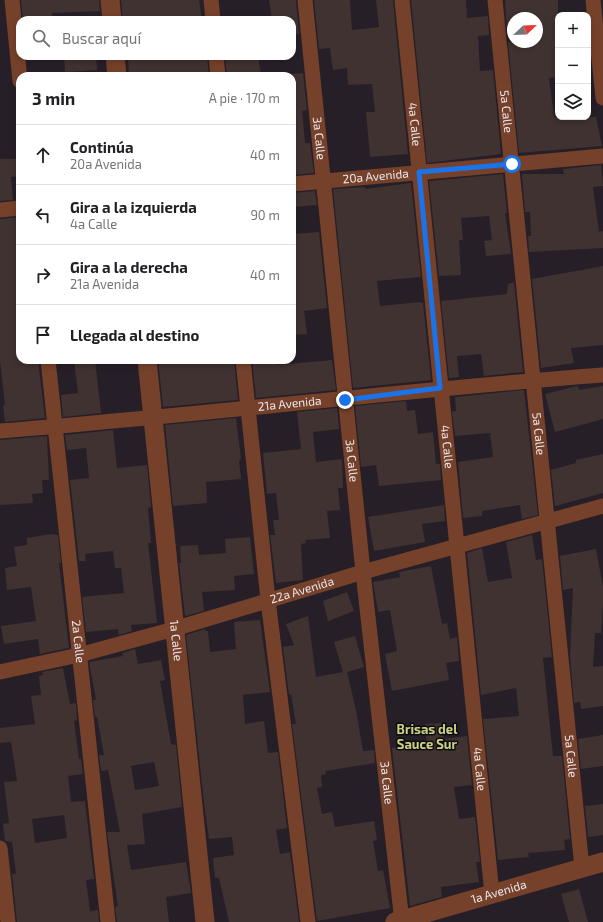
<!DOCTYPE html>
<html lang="es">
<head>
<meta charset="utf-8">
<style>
	:root { --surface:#fff; --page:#f6f6f6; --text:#202124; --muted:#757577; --line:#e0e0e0 }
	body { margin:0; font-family:"Exo 2",sans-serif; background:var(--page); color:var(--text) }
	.controls { position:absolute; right:12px; top:12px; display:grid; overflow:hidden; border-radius:8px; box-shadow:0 2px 6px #0003 }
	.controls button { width:36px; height:36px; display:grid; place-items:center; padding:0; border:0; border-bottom:1px solid var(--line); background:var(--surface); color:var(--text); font:20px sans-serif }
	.compass { position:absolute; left:507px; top:12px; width:36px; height:36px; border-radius:50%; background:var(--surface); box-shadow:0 2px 6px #0003; rotate:67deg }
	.stop { position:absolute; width:12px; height:12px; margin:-9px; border:3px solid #1a73e8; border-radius:50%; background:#fff }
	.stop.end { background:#1a73e8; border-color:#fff; box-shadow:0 1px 4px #0008 }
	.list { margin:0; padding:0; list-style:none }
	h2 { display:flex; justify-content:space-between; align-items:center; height:52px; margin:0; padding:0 16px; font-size:17px }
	h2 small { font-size:13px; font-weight:400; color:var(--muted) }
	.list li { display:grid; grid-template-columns:26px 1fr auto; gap:12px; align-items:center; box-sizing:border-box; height:60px; padding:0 16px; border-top:1px solid var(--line) }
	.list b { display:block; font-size:15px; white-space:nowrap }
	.list p { margin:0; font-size:13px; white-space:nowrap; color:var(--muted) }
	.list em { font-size:13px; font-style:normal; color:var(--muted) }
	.icon { flex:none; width:22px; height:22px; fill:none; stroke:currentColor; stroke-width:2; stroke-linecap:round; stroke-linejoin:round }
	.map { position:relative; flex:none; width:603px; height:922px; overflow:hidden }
	.search { position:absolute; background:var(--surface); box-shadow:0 2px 6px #0003; left:16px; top:16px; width:280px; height:44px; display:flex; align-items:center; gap:10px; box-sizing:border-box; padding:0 14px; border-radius:12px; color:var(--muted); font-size:15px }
	.panel { position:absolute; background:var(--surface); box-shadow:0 2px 6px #0003; left:16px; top:72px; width:280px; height:292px; border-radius:12px }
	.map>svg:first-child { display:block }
	.building { fill:#3f3230; fill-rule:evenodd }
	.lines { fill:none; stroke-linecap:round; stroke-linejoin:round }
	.minor { stroke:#76412a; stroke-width:15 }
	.tertiary { stroke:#76412a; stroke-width:19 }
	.route { stroke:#1a73e8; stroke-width:5 }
	.labels { text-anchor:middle; stroke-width:3; stroke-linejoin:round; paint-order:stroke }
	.street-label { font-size:12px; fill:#ece7ec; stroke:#0e0b0e }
	.neighbourhood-label { font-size:13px; font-weight:bold; fill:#cad082; stroke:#0e0b0e }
</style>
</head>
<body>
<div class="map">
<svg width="603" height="922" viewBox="0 0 603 922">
	<rect width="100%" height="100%" fill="#271f28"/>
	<path class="building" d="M21,0H99L100,11L52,13L53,20H23Z
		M121,0H199L202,20H123Z
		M269,0H296L299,34L292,35V20H272Z
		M314,0H350L352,30L379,27L376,0H393L408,154L370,157L366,112H375L372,84L348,85L347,68L333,70L330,48L319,49Z
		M411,0H466L467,18L488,16L489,35L478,36L480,71L493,70L501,154L427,163Z
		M505,0H558V77L549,78L554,117H596L602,146L519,153L508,42H537V18H513V34H507Z
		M64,56H96L97,70L65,72Z
		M128,56H207L209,76H129Z
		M225,56H258L261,76H227Z
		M303,73L307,110L302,111L305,143H310L314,173L292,175V74Z
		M0,159H19L20,176L11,177L13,200L0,201Z
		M601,165L603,186L593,187L599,232L603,231V248L529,252L528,236H531L530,212H525L522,174H564L563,169Z
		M503,174L507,213H505L511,254L486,256L484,241L492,240L489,216L461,218L463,240H459L461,275L439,276L429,181Z
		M411,183L421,277L377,281L380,306L420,302L423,303L431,380L353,388L333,189L365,187V189Z
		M315,191L317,205L292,207V193Z
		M20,217V360H38L45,418L5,422L3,406L5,405L0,361V219Z
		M319,232L327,308L304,311L307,334L292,335V234Z
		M603,266V345L571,348L574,363L541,368L532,279Z
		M514,282L523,372L484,376L481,354L457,356L459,377L449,378L441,301L507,294L508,284Z
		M74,360H95L101,413L63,417L61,395L78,393Z
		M158,360H170V363L201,360H234L238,400L163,407Z
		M252,360H276L277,365L332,360L336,390L256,398Z
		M578,386L579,390L603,386V419L555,432L545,394Z
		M524,390L538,515L522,519L520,505L482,511V516L463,518L458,462L493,457L490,433L455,436L452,412L456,411L455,397Z
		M406,401L407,411L415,410L418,434L433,432L436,464H440L441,480L379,486L376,465L361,467L355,406Z
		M337,408L339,429L313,432L316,462L342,459L343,488H338L340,510L327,511L330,538L305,540L306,543L301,544L303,580L276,583L270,535H275L273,520H279L276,493L267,494L263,453L301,449L297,412Z
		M236,418L241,459L239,460L241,479L206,482L207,503L173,506L165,425Z
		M113,430L117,468L147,465L151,507L148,508L151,543H148L157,623L131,625L132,631L119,635L118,629L86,632L82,597L124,593L121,568H115L113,551L85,554L86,561H79L70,480L89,478L86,448L67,450L65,435Z
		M47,436L49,480H42L43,493L32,494L33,503L0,505V440Z
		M603,454V493L555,506L551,470L576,463V460Z
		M444,505L445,521L422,524L425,542L374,551L368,517Z
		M51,534L58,535L61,563H59L69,648L40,654L38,639L4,644L1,626L36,621L31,587L7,590L5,568L17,566L14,547L27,545V538Z
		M532,535L536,560L542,559L552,657L543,658L553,756H562L570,839L564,840L565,850L528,853L529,857L498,860L483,719L519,716L516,688L481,695L467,553L482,548L488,582L512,578L506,542Z
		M250,537L254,574L234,576L235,590L202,592L204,611L185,616L179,563H181L180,546L198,545L199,555L226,553L225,539Z
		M596,549L603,587V603L601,633H595L593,667L603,666V706L581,709L580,702L574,703L570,656L573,588L563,590L560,556Z
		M431,566L442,624L447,623L450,639L457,637L459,661L446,663L449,680L392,691L385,654L397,651L390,610L378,612L373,582L400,577L399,572Z
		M347,592L354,611L328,621L323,601Z
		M308,616L316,677L343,672L334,642L355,636L364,667L347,672L356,710L363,751L374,750L375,763L325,771L326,774L321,775L322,787L317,788L322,814L332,812L335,827L374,821L377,840L373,841L378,871L383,870L390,908L317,921L292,724H296L291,694L289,695L283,647L294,645L286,624Z
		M260,620L270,692L243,695L245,724L264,721L268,753L278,752L287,828L276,830L280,854L290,852L299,922H229L219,878H215L213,858L234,855L232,837L209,839L204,803L186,635L205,629V631H208L210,652L236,649L234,622Z
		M135,649L138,664L161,660L165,680L160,681L171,744L176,745L182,807L142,814L145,844L127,845L131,870L186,862L191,893L166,897L169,922H117L115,907L118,906L107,832H120L108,770L101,771L99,755H104L97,717H95L93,700H96L89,662L123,656L122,653ZM154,762L159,786L135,790L131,766Z
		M63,668L70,704L76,703L77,720L74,721L79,759H81L83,774L68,776L71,802L85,801L94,879L86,880L90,911L98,910L99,922H17L12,874H16L12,842L5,841L3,824L9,823L4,782L17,781L11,742L0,743V728L35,724L31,696L41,695L39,676L43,675L42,672ZM64,815L67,838L35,843L32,819Z
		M441,723L444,739L467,736L472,785L454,787L459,819L475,817L480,862H476L479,882L441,887L442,897L410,906L392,748L427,743L425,724Z
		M603,735V766L581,769L578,739Z
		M603,804V835L588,837L585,806Z
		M579,889L588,922H569L561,894Z"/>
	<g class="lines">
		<g class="minor">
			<path d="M12,0L20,81"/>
			<path d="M211,0L213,20"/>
			<path id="s1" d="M305,0L363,572L402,922"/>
			<path id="s2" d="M402,0L492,894"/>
			<path id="s3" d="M495,0L582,868"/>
			<path d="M593,0L603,98"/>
			<path d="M216,56L218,76"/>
			<path id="s4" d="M292,184L603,156"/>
			<path d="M0,210L20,208"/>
			<path id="s5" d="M48,360L108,922"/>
			<path d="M243,360L268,600L308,922"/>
			<path id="s6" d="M0,431C201,415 402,390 603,375"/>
			<path id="s7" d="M0,672L79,655L174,629L363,572L603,506"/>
			<path d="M0,848L8,922"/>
		</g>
		<g class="tertiary">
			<path d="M110,0L112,20"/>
			<path d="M115,56L117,76"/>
			<path id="s8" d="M147,360L205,922"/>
			<path id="s9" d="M395,922L603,862"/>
		</g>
	</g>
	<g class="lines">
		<path class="route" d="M345,400L440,388L419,172L512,164"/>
	</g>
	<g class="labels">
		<g class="street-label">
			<text dy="4" stroke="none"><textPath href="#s3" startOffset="112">5a Calle</textPath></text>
			<text dy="4" stroke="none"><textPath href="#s2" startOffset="125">4a Calle</textPath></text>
			<text dy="4" stroke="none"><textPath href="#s1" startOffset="139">3a Calle</textPath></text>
			<text dy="4" stroke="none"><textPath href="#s4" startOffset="84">20a Avenida</textPath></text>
			<text dy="4" stroke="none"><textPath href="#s6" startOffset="291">21a Avenida</textPath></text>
			<text dy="4" stroke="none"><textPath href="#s3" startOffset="436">5a Calle</textPath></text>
			<text dy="4" stroke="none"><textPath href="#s2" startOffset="449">4a Calle</textPath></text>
			<text dy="4" stroke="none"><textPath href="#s1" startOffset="463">3a Calle</textPath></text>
			<text dy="4" stroke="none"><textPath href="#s7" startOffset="313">22a Avenida</textPath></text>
			<text dy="4" stroke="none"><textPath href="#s5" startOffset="283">2a Calle</textPath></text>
			<text dy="4" stroke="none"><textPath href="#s8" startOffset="282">1a Calle</textPath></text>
			<text dy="4" stroke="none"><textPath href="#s3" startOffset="760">5a Calle</textPath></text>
			<text dy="4" stroke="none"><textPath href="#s2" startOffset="773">4a Calle</textPath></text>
			<text dy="4" stroke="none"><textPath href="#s1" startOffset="787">3a Calle</textPath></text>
			<text dy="4" stroke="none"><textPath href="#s9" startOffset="108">1a Avenida</textPath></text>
		</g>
		<g class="neighbourhood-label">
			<text x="427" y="734">Brisas del<tspan x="427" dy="15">Sauce Sur</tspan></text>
		</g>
	</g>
</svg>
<div class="controls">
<button>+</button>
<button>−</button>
<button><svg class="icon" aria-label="layers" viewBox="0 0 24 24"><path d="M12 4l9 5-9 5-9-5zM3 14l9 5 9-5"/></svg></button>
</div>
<svg class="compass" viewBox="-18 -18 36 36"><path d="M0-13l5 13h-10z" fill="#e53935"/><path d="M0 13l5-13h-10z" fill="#757577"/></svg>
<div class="stop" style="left:512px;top:164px"></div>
<div class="stop end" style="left:345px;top:400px"></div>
<div class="search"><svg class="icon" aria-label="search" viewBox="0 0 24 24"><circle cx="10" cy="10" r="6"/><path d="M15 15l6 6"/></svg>Buscar aquí</div>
<section class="panel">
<h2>3 min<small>A pie · 170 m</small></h2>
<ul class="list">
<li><svg class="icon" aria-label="ahead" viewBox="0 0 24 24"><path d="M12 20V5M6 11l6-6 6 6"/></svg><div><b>Continúa</b><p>20a Avenida</p></div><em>40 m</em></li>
<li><svg class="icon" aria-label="left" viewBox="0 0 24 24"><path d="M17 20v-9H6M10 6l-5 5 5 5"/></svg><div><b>Gira a la izquierda</b><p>4a Calle</p></div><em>90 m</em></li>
<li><svg class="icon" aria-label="right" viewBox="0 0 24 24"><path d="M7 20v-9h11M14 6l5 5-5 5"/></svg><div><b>Gira a la derecha</b><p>21a Avenida</p></div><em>40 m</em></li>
<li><svg class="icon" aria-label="arrive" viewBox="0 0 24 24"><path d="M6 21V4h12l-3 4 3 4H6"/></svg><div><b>Llegada al destino</b></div></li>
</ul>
</section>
</div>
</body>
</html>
